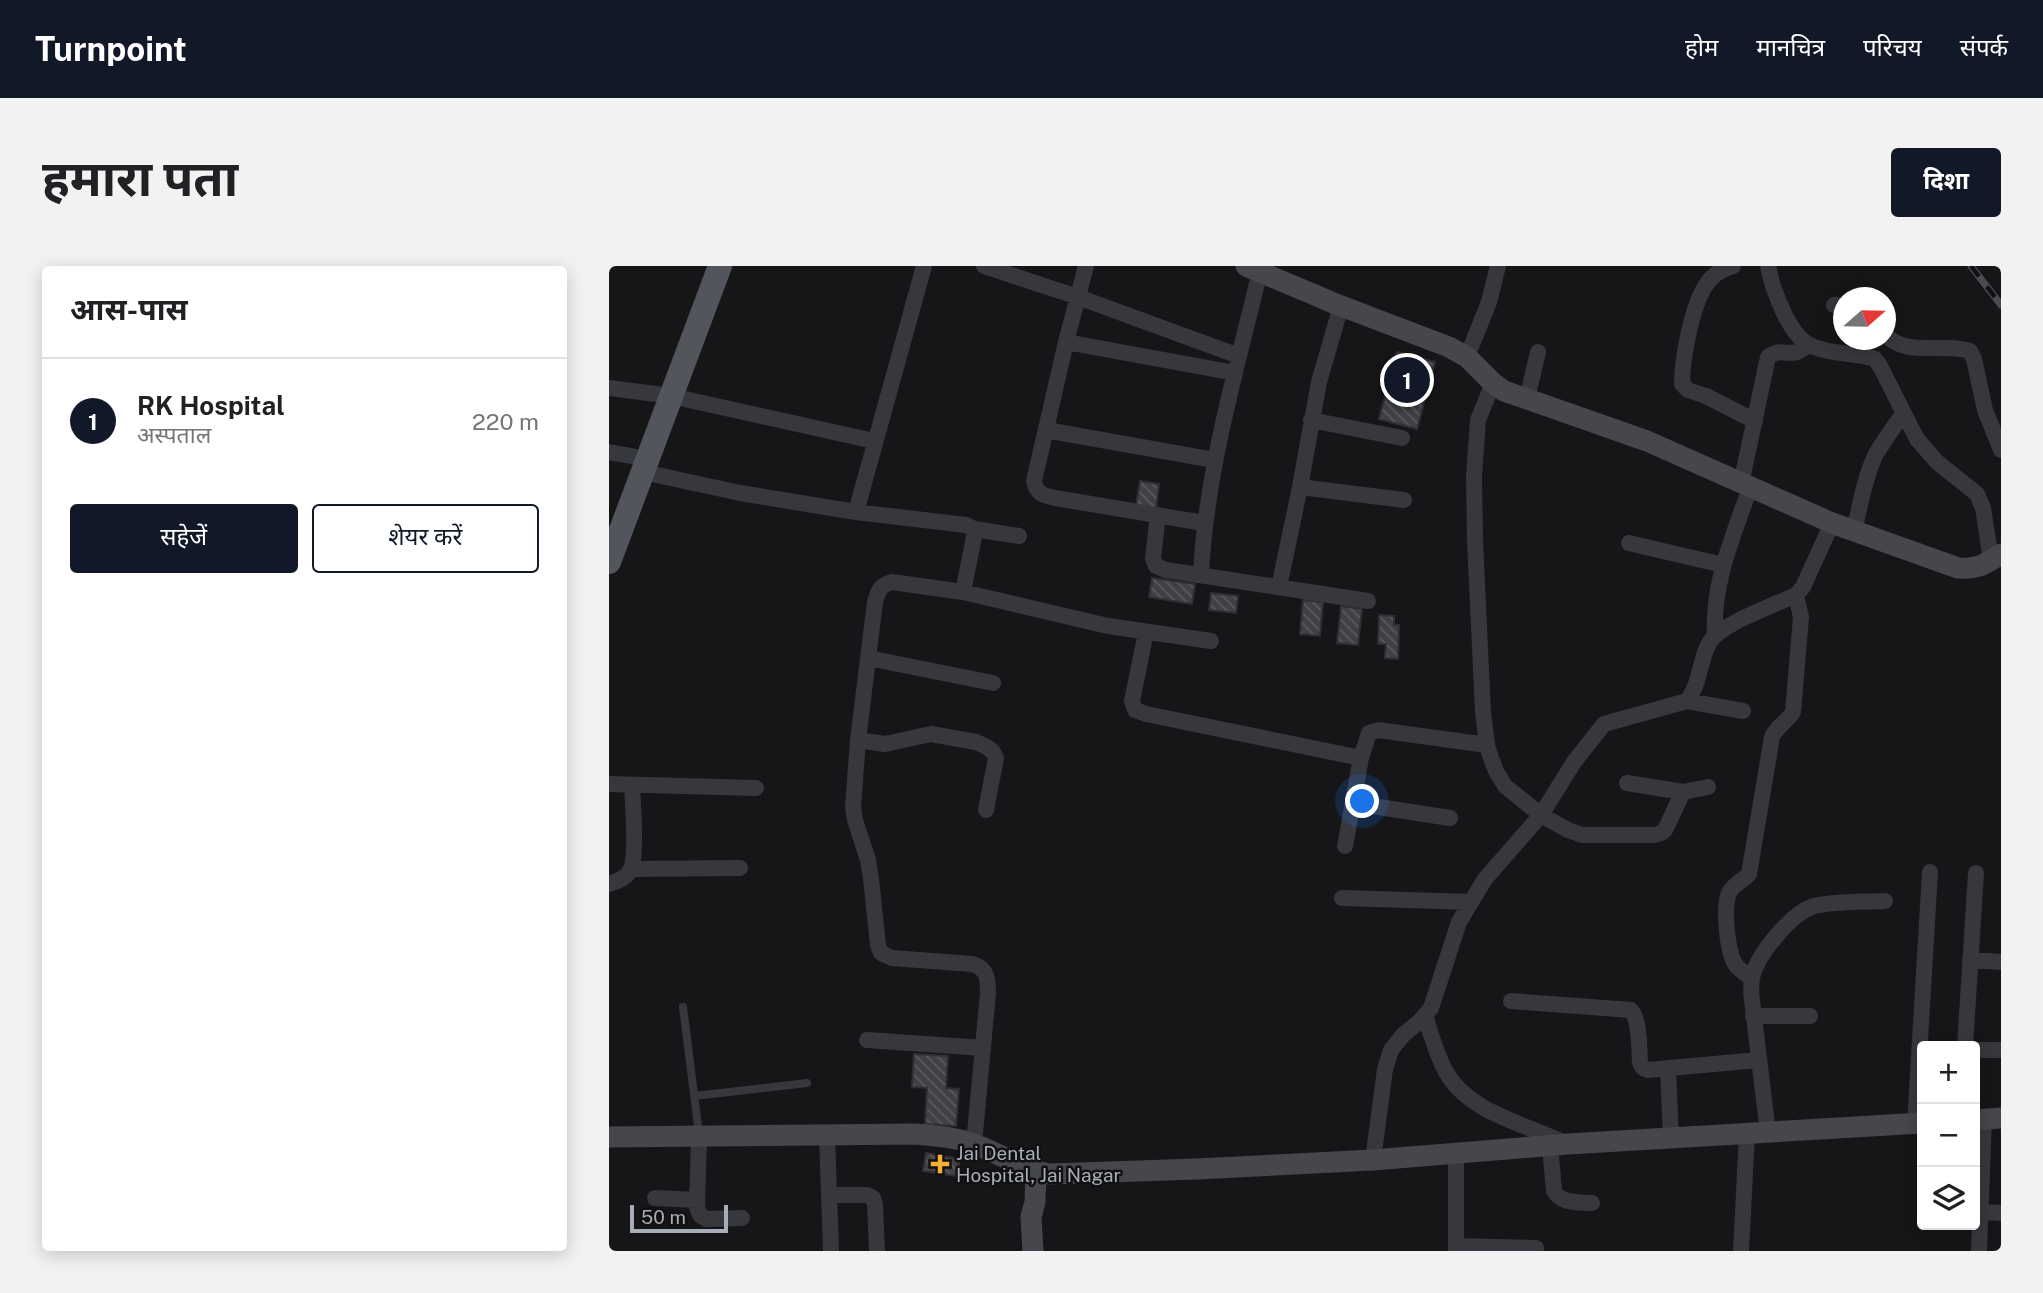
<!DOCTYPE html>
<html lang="hi">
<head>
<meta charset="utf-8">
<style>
	:root { --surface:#fff; --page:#f2f2f2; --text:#202124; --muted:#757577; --line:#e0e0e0; --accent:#111827 }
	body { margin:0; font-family:"Public Sans","Noto Sans Devanagari",sans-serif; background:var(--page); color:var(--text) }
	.controls { position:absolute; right:21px; bottom:21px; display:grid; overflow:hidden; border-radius:7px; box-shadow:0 4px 18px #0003 }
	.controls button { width:63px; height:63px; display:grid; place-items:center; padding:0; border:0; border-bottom:2px solid var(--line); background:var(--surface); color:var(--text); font:35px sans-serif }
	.compass { position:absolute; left:1224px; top:21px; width:63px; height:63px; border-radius:50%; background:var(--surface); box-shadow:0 4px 18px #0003; rotate:70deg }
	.scale { position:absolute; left:21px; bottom:18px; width:98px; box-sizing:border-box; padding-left:7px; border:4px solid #a8adb8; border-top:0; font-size:19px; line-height:24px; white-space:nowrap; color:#a8adb8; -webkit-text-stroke:5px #111113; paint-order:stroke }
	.you { position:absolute; left:754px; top:536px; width:24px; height:24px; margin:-18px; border:5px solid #fff; border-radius:50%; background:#1a73e8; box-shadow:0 0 0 10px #1a73e833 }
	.badge { display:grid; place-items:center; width:46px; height:46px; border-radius:50%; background:var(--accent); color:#fff; font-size:23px; font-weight:700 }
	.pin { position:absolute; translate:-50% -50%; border:4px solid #fff; box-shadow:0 2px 7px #0006 }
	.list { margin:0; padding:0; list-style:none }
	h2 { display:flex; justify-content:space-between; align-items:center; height:91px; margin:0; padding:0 28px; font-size:30px }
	h2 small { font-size:23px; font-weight:400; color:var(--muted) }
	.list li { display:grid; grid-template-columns:46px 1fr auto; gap:21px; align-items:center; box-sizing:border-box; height:126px; padding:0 28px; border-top:2px solid var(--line) }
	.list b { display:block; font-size:26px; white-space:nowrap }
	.list p { margin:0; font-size:23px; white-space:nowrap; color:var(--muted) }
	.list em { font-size:23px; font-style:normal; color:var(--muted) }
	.actions { display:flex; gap:14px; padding:21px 28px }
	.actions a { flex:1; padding:16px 0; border:2px solid var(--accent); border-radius:7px; text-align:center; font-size:24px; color:var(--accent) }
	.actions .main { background:var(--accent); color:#fff }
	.icon { flex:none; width:38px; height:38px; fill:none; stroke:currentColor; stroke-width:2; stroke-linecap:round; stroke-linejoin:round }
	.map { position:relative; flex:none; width:1392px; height:985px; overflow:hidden; border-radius:7px }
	header { display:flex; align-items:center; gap:42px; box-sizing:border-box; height:98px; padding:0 35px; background:var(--accent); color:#fff }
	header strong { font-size:33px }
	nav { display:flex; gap:38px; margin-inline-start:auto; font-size:24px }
	.intro { display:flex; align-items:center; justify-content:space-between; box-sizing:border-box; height:168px; padding:0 42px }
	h1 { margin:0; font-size:49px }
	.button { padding:18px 32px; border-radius:7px; background:var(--accent); color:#fff; font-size:24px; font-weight:700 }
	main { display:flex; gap:42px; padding:0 42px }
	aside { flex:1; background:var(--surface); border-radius:7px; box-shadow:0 4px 18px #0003 }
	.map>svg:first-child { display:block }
	.building { fill:url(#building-back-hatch); stroke:#303034; stroke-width:2 }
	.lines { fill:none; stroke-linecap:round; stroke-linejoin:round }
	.lane { stroke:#37383d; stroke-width:8 }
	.street { stroke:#37383d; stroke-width:16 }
	.secondary { stroke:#45474d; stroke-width:21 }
	.primary { stroke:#53555c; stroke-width:24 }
	.rail-casing { stroke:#4a4c52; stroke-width:7 }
	.rail { stroke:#111113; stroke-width:4.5; stroke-dasharray:13; stroke-linecap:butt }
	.poi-dot { fill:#f2b134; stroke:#111113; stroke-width:2.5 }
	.labels { text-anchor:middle; stroke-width:5; stroke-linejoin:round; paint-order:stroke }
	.poi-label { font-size:19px; fill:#a8adb8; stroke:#111113; text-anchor:start }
</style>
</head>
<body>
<header>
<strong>Turnpoint</strong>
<nav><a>होम</a><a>मानचित्र</a><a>परिचय</a><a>संपर्क</a></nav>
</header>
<div class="intro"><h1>हमारा पता</h1><a class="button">दिशा</a></div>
<main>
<aside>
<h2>आस-पास<small></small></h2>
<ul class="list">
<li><span class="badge">1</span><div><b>RK Hospital</b><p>अस्पताल</p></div><em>220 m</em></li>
</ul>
<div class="actions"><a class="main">सहेजें</a><a>शेयर करें</a></div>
</aside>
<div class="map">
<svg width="1392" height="985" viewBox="0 0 1392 985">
	<defs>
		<pattern id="building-back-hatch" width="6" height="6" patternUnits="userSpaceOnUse" patternTransform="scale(1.75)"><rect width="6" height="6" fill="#404145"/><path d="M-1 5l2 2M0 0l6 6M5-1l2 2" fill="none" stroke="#595a5e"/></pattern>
	</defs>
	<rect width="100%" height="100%" fill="#161618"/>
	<path class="building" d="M788,86L826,96L808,163L770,153Z
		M531,215L550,218L547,243L527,240Z
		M543,312L586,318L583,338L540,331Z
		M602,327L629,330L627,347L600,344Z
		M694,334L714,336L711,370L691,368Z
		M732,340L753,343L749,379L728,377Z
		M770,349L785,350V359H790L789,393L776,392L777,378H769Z
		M305,788L339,790L337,822L350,823L347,860L316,858L318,822L303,821Z
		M317,887L351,893L348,910L314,905Z"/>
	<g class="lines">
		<path class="lane" d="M74,741L90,868
			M85,830L198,817"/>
		<path class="street" d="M315,0L247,246L357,259L365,263V271L354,326
			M375,0L469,31L630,90
			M477,0L457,76L425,215C428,228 433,229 446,232L595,257
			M1124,0C1113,3 1103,9 1097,19C1083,39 1073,93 1073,118L1079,124L1097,130L1146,155
			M1159,0C1163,21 1179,67 1199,78C1215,87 1240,87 1259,91L1266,93L1271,100L1308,173L1328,196L1368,228L1374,242L1382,294
			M1225,39H1234
			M1276,68C1296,92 1335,76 1361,85L1365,93L1376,144L1392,184
			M457,76L626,107
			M858,91L880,36L889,0
			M884,117L869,154L865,210L866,275L874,446L878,479L881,489L887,505L896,520L932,549L959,564L973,569H1046L1052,567L1056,564L1074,526L1099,521
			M0,122L62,130L265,175
			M918,133L929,86
			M702,154L793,172
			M437,164L605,194
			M0,186L39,193
			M34,206L131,227L247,246
			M1132,218L1159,91C1173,79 1185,96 1198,78
			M691,221L795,234
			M549,249L544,292L547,300L557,304L759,335
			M365,263L410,270
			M1245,265C1251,241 1255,213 1266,190C1274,175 1284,162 1294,148
			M1020,277L1114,299
			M592,308C597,205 627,106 651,5
			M670,321L691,221L710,116L732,40
			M537,366L523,435L526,444L537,448L752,492
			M1106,369C1103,318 1124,270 1141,222
			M259,392L384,417
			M1078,435L1134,445
			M249,474L276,478L322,468L367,476L378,481L384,486L387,492L377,544
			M1018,517L1074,526
			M0,518L147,522
			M744,537L841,552
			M736,580L752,492L760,467L769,464L878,479
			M22,603L131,602
			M0,618C9,615 18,612 22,603C28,589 24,537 23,520
			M733,632L861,636
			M1361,694L1392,696
			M1143,712C1137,708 1130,704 1126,698C1118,684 1114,642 1120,627C1124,618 1134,615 1140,608L1163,471C1168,460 1178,456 1184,446L1192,351L1187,329
			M902,735L1022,744C1031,754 1030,783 1031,797L1034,802L1039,804L1149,794
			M816,749C822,768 827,788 837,806C861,848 918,858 958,878
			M1144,750H1201
			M258,774L374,782
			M1356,780L1367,607
			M1366,784H1392
			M1059,803L1062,872
			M1306,858L1321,606
			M1159,867L1143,734C1142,727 1142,719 1143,712C1148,689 1182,647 1205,640C1226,635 1254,636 1276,635
			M218,870L222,985
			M90,871L88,941L91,949L97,953L133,952
			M365,878L379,727C379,712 378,702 363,698L283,692L272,687L269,679L262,613L259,594L246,554L244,541L249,474L266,336C269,325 271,319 283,316L354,326L499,360L602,375
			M941,879L945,925C952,938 970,936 983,937
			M764,894L776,803L782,784L794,769L811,755L822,742L850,656L876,613L932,549L965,496L995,458L1078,435C1091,418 1090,398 1099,379C1108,359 1165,339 1187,329L1194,321L1223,257
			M220,929H258L264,932L266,939L268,985
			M46,932L88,934
			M1371,946L1392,947
			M847,980L927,982
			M847,985V887
			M1132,985L1138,868
			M1370,985L1375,853"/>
		<path class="secondary" d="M637,0L727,38L840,81L858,91L884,117L895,125L1038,175L1223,257L1349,302C1368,304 1376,298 1392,288
			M1366,854L1392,852
			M0,871L306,868C327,870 348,871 367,879C392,888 415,904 441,908L588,903L764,894L959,878L1313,857
			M424,985L422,951L426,936L427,905"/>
		<path class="primary" d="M0,296L111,0"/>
		<g class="rail-casing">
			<path id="rail" d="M1362,0L1392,39"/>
		</g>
		<use href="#rail" class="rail"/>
	</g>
	<path class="poi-dot" d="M327.5 887.5h7v7h7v7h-7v7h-7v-7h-7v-7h7z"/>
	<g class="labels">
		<g class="poi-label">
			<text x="347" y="894">Jai Dental<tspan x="347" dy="22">Hospital, Jai Nagar</tspan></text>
		</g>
	</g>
</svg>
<div class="controls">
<button>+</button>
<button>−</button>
<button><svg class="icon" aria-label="layers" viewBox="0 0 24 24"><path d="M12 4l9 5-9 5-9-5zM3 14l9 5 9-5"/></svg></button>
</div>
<svg class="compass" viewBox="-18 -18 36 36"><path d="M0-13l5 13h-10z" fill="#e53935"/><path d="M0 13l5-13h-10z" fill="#757577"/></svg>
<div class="scale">50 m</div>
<div class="you"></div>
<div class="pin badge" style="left:798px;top:114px">1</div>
</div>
</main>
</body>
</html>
